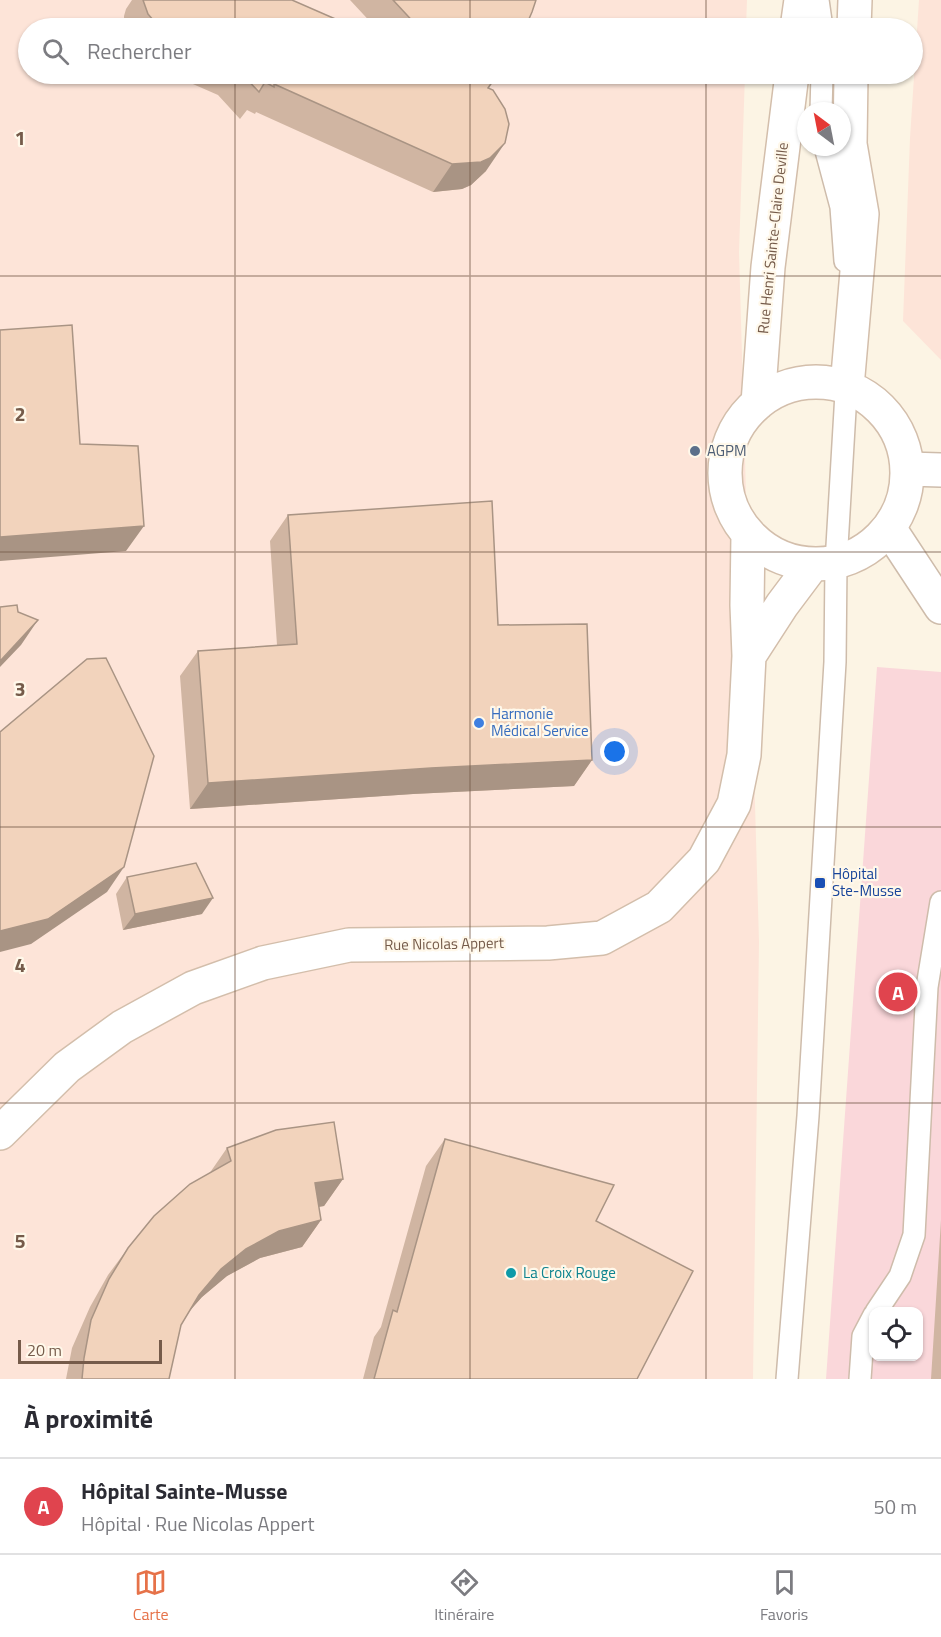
<!DOCTYPE html>
<html lang="fr">
<head>
<meta charset="utf-8">
<style>
	:root { --surface:#fff; --page:#f2f2f3; --text:#2b2b33; --muted:#7c7c81; --line:#e1e1e2; --accent:#e67249 }
	body { margin:0; font-family:"Titillium Web",sans-serif; background:var(--page); color:var(--text) }
	.controls { position:absolute; right:18px; bottom:18px; display:grid; overflow:hidden; border-radius:12px; box-shadow:0 2px 4px #0004 }
	.controls button { width:54px; height:54px; display:grid; place-items:center; padding:0; border:0; border-bottom:2px solid var(--line); background:var(--surface); color:var(--text); font:30px sans-serif }
	.compass { position:absolute; left:797px; top:102px; width:54px; height:54px; border-radius:50%; background:var(--surface); box-shadow:0 2px 4px #0004; rotate:328deg }
	.scale { position:absolute; left:18px; bottom:15px; width:144px; box-sizing:border-box; padding-left:6px; border:3px solid #755b4a; border-top:0; font-size:16px; line-height:21px; white-space:nowrap; color:#755b4a; -webkit-text-stroke:4px #fff8ea; paint-order:stroke }
	.you { position:absolute; left:615px; top:752px; width:21px; height:21px; margin:-15px; border:4px solid #fff; border-radius:50%; background:#1a73e8; box-shadow:0 0 0 9px #1a73e833 }
	.badge { display:grid; place-items:center; width:39px; height:39px; border-radius:50%; background:var(--accent); color:#fff; font-size:20px; font-weight:700 }
	.pin { position:absolute; translate:-50% -50%; border:3px solid #fff; box-shadow:0 2px 6px #0006 }
	.list { margin:0; padding:0; list-style:none }
	h2 { display:flex; justify-content:space-between; align-items:center; height:78px; margin:0; padding:0 24px; font-size:26px }
	h2 small { font-size:20px; font-weight:400; color:var(--muted) }
	.list li { display:grid; grid-template-columns:39px 1fr auto; gap:18px; align-items:center; box-sizing:border-box; height:96px; padding:0 24px; border-top:2px solid var(--line) }
	.list b { display:block; font-size:22px; white-space:nowrap }
	.list p { margin:0; font-size:20px; white-space:nowrap; color:var(--muted) }
	.list em { font-size:20px; font-style:normal; color:var(--muted) }
	.icon { flex:none; width:33px; height:33px; fill:none; stroke:currentColor; stroke-width:2; stroke-linecap:round; stroke-linejoin:round }
	.map { position:relative; flex:none; width:941px; height:1379px; overflow:hidden }
	.search { position:absolute; background:var(--surface); box-shadow:0 2px 4px #0004; left:18px; right:18px; top:18px; height:66px; display:flex; align-items:center; gap:15px; box-sizing:border-box; padding:0 21px; border-radius:33px; color:var(--muted); font-size:22px }
	.sheet { height:174px; background:var(--surface) }
	nav { display:flex; justify-content:space-around; align-items:center; box-sizing:border-box; height:84px; border-top:2px solid var(--line); background:var(--surface); font-size:16px; color:var(--muted) }
	nav a { display:grid; justify-items:center; gap:3px }
	nav .on { color:var(--accent) }
	.map>svg:first-child { display:block }
	.commercial { fill:#fde4d8 }
	.medical { fill:#fad7da; fill-rule:evenodd }
	.lines { fill:none; stroke-linecap:round; stroke-linejoin:round }
	.service-casing { stroke:#cebcab; stroke-width:24 }
	.minor-casing { stroke:#cebcab; stroke-width:36 }
	.secondary-casing { stroke:#d3beab; stroke-width:36 }
	.service { stroke:#fff; stroke-width:21 }
	.minor { stroke:#fff; stroke-width:33 }
	.secondary { stroke:#fff; stroke-width:33 }
	.wall { fill:#d0b5a2 }
	.shaded-wall { fill:#a99484 }
	.building { fill:#f2d3bc; stroke:#a99484; stroke-width:1.5 }
	.grid { fill:none; stroke:#755b4a; stroke-width:1.5; stroke-opacity:0.55 }
	.service-dot { fill:#5c6f8a; stroke:#fff8ea; stroke-width:2 }
	.shop-dot { fill:#3f7fe0; stroke:#fff8ea; stroke-width:2 }
	.transit-dot { fill:#1a4fb4; stroke:#fff8ea; stroke-width:2 }
	.culture-dot { fill:#0f9aa8; stroke:#fff8ea; stroke-width:2 }
	.labels { text-anchor:middle; stroke-width:4.5; stroke-linejoin:round; paint-order:stroke }
	.street-label { font-size:15px; fill:#755b4a; stroke:#fff8ea }
	.service-label { font-size:15px; fill:#4e5e75; stroke:#fff8ea; text-anchor:start }
	.shop-label { font-size:15px; fill:#366cbe; stroke:#fff8ea; text-anchor:start }
	.transit-label { font-size:15px; fill:#164399; stroke:#fff8ea; text-anchor:start }
	.culture-label { font-size:15px; fill:#0d838f; stroke:#fff8ea; text-anchor:start }
	.grid-label { font-size:20px; text-anchor:middle; font-weight:bold; fill:#755b4a; stroke:#fff8ea; stroke-width:4.5; stroke-linejoin:round; paint-order:stroke }
</style>
</head>
<body>
<div class="map">
<svg width="941" height="1379" viewBox="0 0 941 1379">
	<rect width="100%" height="100%" fill="#fcf4e4"/>
	<path class="commercial" d="M0,0H747L746,28H28V74H745L739,252L759,942L753,1379H0Z
		M919,0H941V360L903,321L910,138Z"/>
	<path class="medical" d="M877,667L941,672V1379H826ZM874,1312H918V1356H874Z"/>
	<g class="lines">
		<g class="service-casing">
			<path id="service" d="M818,0L822,28
				M821,111L822,74
				M825,147L841,207L845,261
				M876,1312L900,1276L914,1235L927,987L941,902
				M787,1379L808,1116L835,662L836,563L847,376
				M860,1379L863,1336L874,1315"/>
		</g>
		<g class="minor-casing">
			<path id="minor" d="M908,469L941,470
				M889,528L941,607"/>
		</g>
		<g class="secondary-casing">
			<path id="secondary" d="M797,28L801,0
				M854,28L855,0
				M725 473a91 91 0 1 1 182 0a91 91 0 1 1-182 0Z
				M847,387L862,214L850,144L851,74
				M758,403L768,267L792,74
				M749,656L782,605L812,565
				M0,1133L67,1067L122,1027L193,988L263,963L349,945L548,943L602,938L659,907L704,860L734,804L744,755L749,656L747,605L748,535"/>
		</g>
		<use href="#service" class="service"/>
		<use href="#minor" class="minor"/>
		<use href="#secondary" class="secondary"/>
	</g>
	<path class="wall" d="M132,0H292L356,28H124V16L126,9Z
		M350,0H536L525,28H376Z
		M170,74H498L488,88L486,171L471,185L462,189L433,192L256,112L255,114L247,110L240,119L218,95Z
		M288,515L498,625L592,760L574,786L413,794L190,809L180,676L198,651L277,645L270,541Z
		M127,877L202,914L123,930L116,894Z
		M445,1139L596,1221L637,1379H363L374,1337L381,1327L426,1166Z
		M227,1148L343,1179L324,1206L319,1207L321,1220L302,1247L260,1258L227,1276L202,1297L189,1311L181,1325L169,1379H66L72,1348L90,1307L108,1275L128,1248L209,1174Z
		M941,1220V1379H931Z"/>
	<path class="shaded-wall" d="M505,143L486,171L471,185L462,189L433,192L452,164Z
		M144,526L126,551L0,561V537Z
		M38,620L21,645L0,667V661Z
		M592,760L574,786L413,794L190,809L208,783L431,768Z
		M124,867L107,892L31,944L0,952V931Z
		M213,898L202,914L123,930L135,914Z
		M343,1179L324,1206L296,1210L315,1183Z
		M321,1220L302,1247L260,1258L227,1276L202,1297L180,1322L199,1295L221,1269L246,1249L279,1231Z"/>
	<path class="building" d="M143,0H292L356,28H160L148,14Z
		M393,0H536L532,12L525,28H419Z
		M242,74H456L464,77L461,74H498L488,88L493,90L505,109L509,124L505,143L490,158L481,162L452,164L274,84V87L265,82L259,92Z
		M72,325L80,444L138,446L144,526L0,537V330Z
		M492,501L498,625L587,624L592,760L431,768L208,783L198,651L297,644L288,515Z
		M17,605L18,612L38,620L0,661V607Z
		M106,658L154,756L124,867L48,919L0,931V732L87,659Z
		M196,863L213,898L135,914L127,877Z
		M334,1122L343,1179L315,1183L321,1220L279,1231L246,1249L221,1269L199,1295L181,1325L169,1379H82L84,1358L91,1320L109,1279L128,1248L154,1216L190,1184L231,1161L227,1148L276,1130Z
		M445,1139L614,1185L596,1221L693,1271L637,1379H374L393,1310L397,1312Z"/>
	<path class="grid" d="M235,0V28M470,0V28M706,0V28M235,74V1379M470,74V1379M706,74V1379M0,276H941M0,552H941M0,827H941M0,1103H941"/>
	<circle class="service-dot" cx="695" cy="451" r="6"/>
	<circle class="shop-dot" cx="479" cy="723" r="6"/>
	<rect class="transit-dot" x="814" y="877" width="12" height="12" rx="3"/>
	<circle class="culture-dot" cx="511" cy="1273" r="6"/>
	<g class="labels">
		<g class="street-label">
			<text transform="translate(773 238) rotate(-84)" y="5">Rue Henri Sainte-Claire Deville</text>
			<text transform="translate(444 944) rotate(-1)" y="5">Rue Nicolas Appert</text>
		</g>
		<g class="service-label">
			<text x="707" y="456">AGPM</text>
		</g>
		<g class="shop-label">
			<text x="491" y="719">Harmonie<tspan x="491" dy="17">Médical Service</tspan></text>
		</g>
		<g class="transit-label">
			<text x="832" y="879">Hôpital<tspan x="832" dy="17">Ste-Musse</tspan></text>
		</g>
		<g class="culture-label">
			<text x="523" y="1278">La Croix Rouge</text>
		</g>
	</g>
	<g class="grid-label">
		<text x="20" y="145">1</text>
		<text x="20" y="421">2</text>
		<text x="20" y="696">3</text>
		<text x="20" y="972">4</text>
		<text x="20" y="1248">5</text>
	</g>
</svg>
<div class="controls">
<button><svg class="icon" aria-label="locate" viewBox="0 0 24 24"><circle cx="12" cy="12" r="6"/><path d="M12 2v4M12 18v4M2 12h4M18 12h4"/></svg></button>
</div>
<svg class="compass" viewBox="-18 -18 36 36"><path d="M0-13l5 13h-10z" fill="#e53935"/><path d="M0 13l5-13h-10z" fill="#7c7c81"/></svg>
<div class="scale">20 m</div>
<div class="you"></div>
<div class="pin badge" style="left:898px;top:992px;background:#e0444e">A</div>
<div class="search"><svg class="icon" aria-label="search" viewBox="0 0 24 24"><circle cx="10" cy="10" r="6"/><path d="M15 15l6 6"/></svg>Rechercher</div>
</div>
<section class="sheet">
<h2>À proximité<small></small></h2>
<ul class="list">
<li><span class="badge" style="background:#e0444e">A</span><div><b>Hôpital Sainte-Musse</b><p>Hôpital · Rue Nicolas Appert</p></div><em>50 m</em></li>
</ul>
</section>
<nav>
<a class="on"><svg class="icon" aria-label="map" viewBox="0 0 24 24"><path d="M3 6l6-2 6 2 6-2v14l-6 2-6-2-6 2zM9 4v14M15 6v14"/></svg>Carte</a>
<a><svg class="icon" aria-label="directions" viewBox="0 0 24 24"><path d="M12 3l9 9-9 9-9-9zM9 14v-3h6M13 9l2 2-2 2"/></svg>Itinéraire</a>
<a><svg class="icon" aria-label="saved" viewBox="0 0 24 24"><path d="M7 4h10v16l-5-4-5 4z"/></svg>Favoris</a>
</nav>
</body>
</html>
